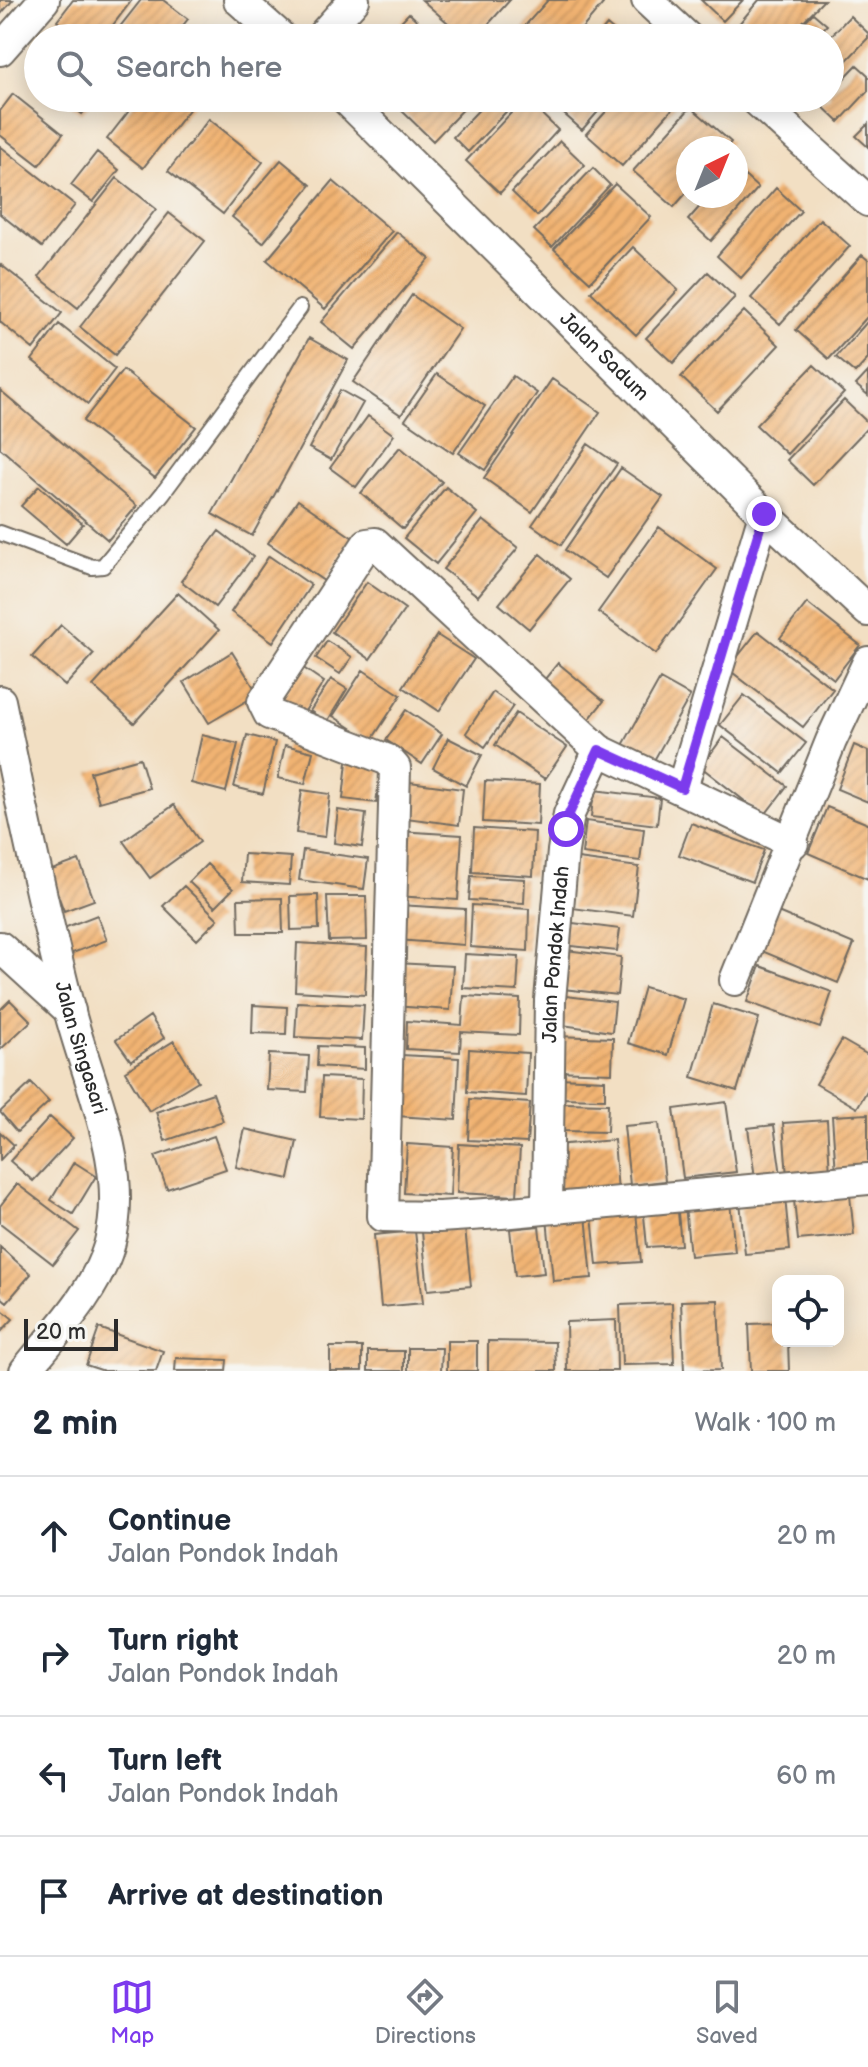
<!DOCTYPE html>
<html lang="en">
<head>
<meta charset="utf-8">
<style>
	:root { --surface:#fff; --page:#f2f2f3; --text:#1f2937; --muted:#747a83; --line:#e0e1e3; --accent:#7c3aed }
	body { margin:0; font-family:"Balsamiq Sans",sans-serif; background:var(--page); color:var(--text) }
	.controls { position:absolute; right:24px; bottom:24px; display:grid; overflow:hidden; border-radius:16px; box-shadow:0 4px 20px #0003 }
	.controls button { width:72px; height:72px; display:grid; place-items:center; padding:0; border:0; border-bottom:2px solid var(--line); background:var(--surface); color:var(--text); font:40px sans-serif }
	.compass { position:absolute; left:676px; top:136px; width:72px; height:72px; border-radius:50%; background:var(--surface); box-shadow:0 4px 20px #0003; rotate:43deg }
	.scale { position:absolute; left:24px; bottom:20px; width:94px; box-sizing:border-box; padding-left:8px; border:4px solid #2b2b2b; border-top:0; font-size:22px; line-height:28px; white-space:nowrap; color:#2b2b2b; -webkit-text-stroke:6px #f6f6f2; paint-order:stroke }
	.stop { position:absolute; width:24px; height:24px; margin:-18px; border:6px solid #7c3aed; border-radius:50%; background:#fff }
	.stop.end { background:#7c3aed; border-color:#fff; box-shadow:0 2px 8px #0008 }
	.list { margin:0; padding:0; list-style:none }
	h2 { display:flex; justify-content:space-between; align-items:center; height:104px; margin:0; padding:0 32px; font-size:34px }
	h2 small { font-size:26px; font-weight:400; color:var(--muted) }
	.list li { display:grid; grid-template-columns:52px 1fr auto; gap:24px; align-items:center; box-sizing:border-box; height:120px; padding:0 32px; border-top:2px solid var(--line) }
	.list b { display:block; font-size:30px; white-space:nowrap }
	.list p { margin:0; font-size:26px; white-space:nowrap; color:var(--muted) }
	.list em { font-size:26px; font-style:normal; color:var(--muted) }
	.icon { flex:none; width:44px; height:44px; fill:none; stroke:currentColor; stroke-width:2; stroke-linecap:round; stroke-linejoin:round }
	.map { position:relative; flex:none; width:868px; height:1371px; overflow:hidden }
	.search { position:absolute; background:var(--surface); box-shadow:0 4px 20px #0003; left:24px; right:24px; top:24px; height:88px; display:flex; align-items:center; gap:20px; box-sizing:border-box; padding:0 28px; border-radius:44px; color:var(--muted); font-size:30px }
	.sheet { height:584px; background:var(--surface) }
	nav { display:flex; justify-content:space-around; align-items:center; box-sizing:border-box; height:112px; border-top:2px solid var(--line); background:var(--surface); font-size:22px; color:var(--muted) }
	nav a { display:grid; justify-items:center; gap:4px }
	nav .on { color:var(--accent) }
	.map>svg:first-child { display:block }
	.building { fill:url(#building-hatch) }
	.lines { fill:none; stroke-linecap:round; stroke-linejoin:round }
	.service-casing { stroke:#716a60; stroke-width:18 }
	.minor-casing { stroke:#716a60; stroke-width:34 }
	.service { stroke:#fff; stroke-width:14 }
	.minor { stroke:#fff; stroke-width:30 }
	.route { stroke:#7c3aed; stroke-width:10 }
	.labels { text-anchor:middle; stroke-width:8; stroke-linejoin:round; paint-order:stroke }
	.street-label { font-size:20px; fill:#2b2b2b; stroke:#f6f6f2 }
</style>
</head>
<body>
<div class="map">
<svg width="868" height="1371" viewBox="0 0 868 1371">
	<defs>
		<pattern id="building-hatch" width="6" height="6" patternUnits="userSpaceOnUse" patternTransform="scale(2)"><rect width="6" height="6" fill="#f1b372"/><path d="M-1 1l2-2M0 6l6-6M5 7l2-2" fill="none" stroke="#cf9a63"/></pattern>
	</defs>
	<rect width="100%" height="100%" fill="#f6f6f2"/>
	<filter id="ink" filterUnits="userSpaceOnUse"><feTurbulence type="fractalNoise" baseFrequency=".0125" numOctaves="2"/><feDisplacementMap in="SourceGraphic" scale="16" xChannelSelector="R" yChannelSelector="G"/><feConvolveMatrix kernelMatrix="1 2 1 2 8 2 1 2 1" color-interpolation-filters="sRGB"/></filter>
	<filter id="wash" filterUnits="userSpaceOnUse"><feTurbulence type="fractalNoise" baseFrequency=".006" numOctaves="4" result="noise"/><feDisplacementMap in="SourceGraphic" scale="32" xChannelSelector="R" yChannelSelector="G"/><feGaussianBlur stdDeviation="1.8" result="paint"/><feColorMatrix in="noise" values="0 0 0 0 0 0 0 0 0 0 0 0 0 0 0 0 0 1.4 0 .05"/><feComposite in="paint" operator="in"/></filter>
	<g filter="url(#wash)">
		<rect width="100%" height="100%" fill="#f2dfc3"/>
		<g id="blocks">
			<path class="building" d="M0,0H13L0,15Z
				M73,0H132L103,38H78L57,21Z
				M141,0H163L188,19L173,38H111Z
				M422,0H510L476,38H465Z
				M548,0H598L603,4L574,38H514Z
				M701,0H743L723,21Z
				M759,0H824L787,38H727Z
				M409,13L436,38H385Z
				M813,13L827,25L814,38H789Z
				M850,16L868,33V38L830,78V37Z
				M607,25L622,38H596Z
				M857,65L868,75V91L839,122L820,104L830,98V93Z
				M13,94L63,134L39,165L0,135V111Z
				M62,98H95L82,114Z
				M139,98H198L143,168L107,139Z
				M408,98H474L433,141L399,108Z
				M490,98H519L468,152L453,137Z
				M525,98L558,130L500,193L466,161Z
				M546,98H610L582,130Z
				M618,98H682L622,166L586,134Z
				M691,107L731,142L726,148H688V191L674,207L633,171Z
				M209,119L263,162L223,214L168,171Z
				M868,124V147L856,136Z
				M560,141L585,165L537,216L512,192Z
				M0,146L75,205L42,247L0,214Z
				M97,152L119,170L93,202L71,185Z
				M281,160L311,185L263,243L232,217Z
				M593,168L610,185L552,247L534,230Z
				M736,168L758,188L711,241L688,220L709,196H736Z
				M117,178L156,209L78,308L39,277Z
				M333,181L392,231L325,309L267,260Z
				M615,184L651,217L590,282L554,249Z
				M776,188L801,211L741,278L717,256Z
				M169,213L205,241L115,355L80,327Z
				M820,219L850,246L780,324L751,298Z
				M397,232L430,259L354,349L321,322Z
				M633,247L678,290L636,335L591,292Z
				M862,255L868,260V316L829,359L796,330Z
				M0,264L62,313L33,349L0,322Z
				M708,272L735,297L673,363L646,338Z
				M412,295L460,329L401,415L353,382Z
				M744,311L779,345L717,411L681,377Z
				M868,321V359L855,373L836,357Z
				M59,324L115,369L88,404L32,360Z
				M309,338L348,360L252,536L212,514Z
				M814,365L844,393L787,454L756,425Z
				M123,370L196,427L155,478L83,421Z
				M868,372V395L856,385Z
				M437,374L485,406L453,453L405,420Z
				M513,376L537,393L485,470L459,453Z
				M552,379L600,412L532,512L484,478Z
				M0,390L137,506L108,540L0,448Z
				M340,390L363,403L331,460L309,448Z
				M844,400L868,423V427L813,485L787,460Z
				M368,416L394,435L356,487L330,468Z
				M588,444L617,464L561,545L532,525Z
				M400,447L442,482L403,529L361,493Z
				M621,468L663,497L606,578L565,550Z
				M39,486L83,524L66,544L21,506Z
				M446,487L477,513L436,564L404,538Z
				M298,500L353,538L324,581L268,543Z
				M483,520L518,548L478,596L443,569Z
				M659,527L717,569L656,654L598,612Z
				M219,531L253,557L215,607L181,581Z
				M540,554L570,579L529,629L499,604Z
				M269,556L311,585L273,642L231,612Z
				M367,582L405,609L370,659L332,632Z
				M178,593L219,630L134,723L93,686Z
				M807,603L860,645L834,679L780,638Z
				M61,625L94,654L65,686L32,657Z
				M758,631L833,689L803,727L728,669Z
				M437,635L474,659L439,711L403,687Z
				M327,641L352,657L340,674L316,658Z
				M232,652L258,694L209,723L184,682Z
				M558,663L604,701L586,723L540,685Z
				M302,667L324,682L299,720L277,705Z
				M363,670L401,695L371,741L333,716Z
				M331,679L347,689L327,722L310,711Z
				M660,679L690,696L652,764L622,747Z
				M493,692L513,706L485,747L466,733Z
				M744,695L806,743L782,773L720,725Z
				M406,710L442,734L422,764L386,740Z
				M516,713L567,747L545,779L495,745Z
				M202,735L238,744L226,792L191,783Z
				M247,735L275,742L263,794L234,787Z
				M723,737L787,786L764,816L701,767Z
				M448,738L482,755L466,786L433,768Z
				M285,745L313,752L305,784L278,778Z
				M854,745L868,751V802L837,789Z
				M140,758L149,788L99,802L90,772Z
				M347,762L381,767L376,803L343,799Z
				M402,781L463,789L459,825L398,817Z
				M485,781L540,784L538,825L483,822Z
				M302,790L330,794L325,837L296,833Z
				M594,790L660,798L657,825L591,817Z
				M174,805L200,842L150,878L123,841Z
				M827,807L868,824V879L808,853Z
				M338,810L366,814L362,847L334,843Z
				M586,821L644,829L640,861L582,854Z
				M691,823L764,850L752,882L679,855Z
				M474,828L535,832L533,876L472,872Z
				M399,831L462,835L458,900L396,896Z
				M303,850L368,859L364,889L299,880Z
				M244,854L291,857L289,885L242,882Z
				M578,859L639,867L633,916L572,908Z
				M79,860L94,900L64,911L49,871Z
				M207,864L233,889L215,907L189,882Z
				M471,876L525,879L524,903L469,900Z
				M184,886L218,919L197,940L163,906Z
				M318,895L319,929L291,930L290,896Z
				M327,896H366L367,940L329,941Z
				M282,898L283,933H239L238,899Z
				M399,905L465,909L464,945L397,940Z
				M472,905L529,909L528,951L470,947Z
				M773,910L854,944L838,983L757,949Z
				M97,915L107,940L70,954L61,929Z
				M565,922L620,929L617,951L563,945Z
				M297,943L367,947L365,995L295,991Z
				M558,949L621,957L617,995L554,988Z
				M465,954L519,957L517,991L463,988Z
				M395,963L453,966L450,1010L393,1006Z
				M760,966L832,992L820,1028L747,1002Z
				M644,987L684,999L668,1055L628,1043Z
				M558,995L615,1002L612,1032L555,1024Z
				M464,996L520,999L519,1035L461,1032L460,1052L406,1049L407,1021L462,1025Z
				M10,1000L31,1021L0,1050V1010Z
				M297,1002L364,1005L362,1040L295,1037Z
				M713,1004L759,1018L737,1091L692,1077Z
				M253,1005L287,1007L286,1034L252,1033Z
				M150,1016L164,1038L131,1061L116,1040Z
				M555,1036L613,1038L612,1073L555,1071Z
				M842,1040L868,1055V1089L857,1108L816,1084Z
				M174,1041L198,1081L149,1111L125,1071Z
				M318,1046L365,1048V1069L317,1066Z
				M469,1049L528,1053L526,1096L467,1092Z
				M269,1054L309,1056L307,1092L267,1090Z
				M401,1055L459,1058L456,1120L397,1116Z
				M322,1077L362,1079L361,1119L320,1117Z
				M558,1078L605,1080V1099L558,1098Z
				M31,1083L49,1102L17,1132L0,1112Z
				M213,1093L223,1121L165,1141L156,1112Z
				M470,1099L530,1103L527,1143L468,1140Z
				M726,1102L736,1172L683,1178L674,1109Z
				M562,1103L608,1104L607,1132L562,1131Z
				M868,1114V1171L836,1173L832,1116Z
				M50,1117L73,1138L33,1181L10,1161Z
				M827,1120L830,1174L787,1177L783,1123Z
				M659,1123L665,1181L630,1185L624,1126Z
				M774,1125L781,1175L755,1178L748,1128Z
				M245,1129L297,1141L289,1179L236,1167Z
				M0,1132L14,1145L0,1160Z
				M214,1136L226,1169L167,1189L155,1156Z
				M614,1140L618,1192L560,1197L555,1145Z
				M407,1144L453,1147L450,1196L404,1193Z
				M459,1144L520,1148L517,1196L457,1193Z
				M74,1162L96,1176L73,1214L51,1200Z
				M17,1184L79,1231L53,1264L0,1223V1206Z
				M850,1195L854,1235L798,1240L794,1200Z
				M785,1197L790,1250L745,1254L740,1201Z
				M677,1202L681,1245L647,1247L643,1205Z
				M730,1202L735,1252L690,1256L685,1206Z
				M636,1212L641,1262L597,1265L592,1216Z
				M586,1215L592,1278L553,1281L547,1218Z
				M539,1226L544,1273L515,1276L510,1229Z
				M465,1228L471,1286L428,1290L422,1232Z
				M415,1231L423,1303L381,1307L374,1235Z
				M0,1247L31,1274L7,1302L0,1296Z
				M718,1300L721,1370L684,1371L681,1301Z
				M672,1303L674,1364L622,1365L620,1305Z
				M0,1308L13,1319L0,1333Z
				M616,1320L617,1371H567L566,1322Z
				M778,1323V1341H788L789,1371H751L749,1324Z
				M99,1328L163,1351L156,1371H104L86,1365Z
				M447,1341H477V1371H447Z
				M488,1341L555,1342L556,1371H488Z
				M330,1347H362V1371H330Z
				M408,1348H442L441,1371H408Z
				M368,1351H404V1371H368Z
				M176,1358L227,1360L226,1371H175Z"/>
		</g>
	</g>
	<g filter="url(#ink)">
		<use href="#blocks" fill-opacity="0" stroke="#716a60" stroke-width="2"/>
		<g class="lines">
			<g class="service-casing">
				<path id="service" d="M0,533L92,567L103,566L163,493L300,308"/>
			</g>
			<g class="minor-casing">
				<g id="minor">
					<path d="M239,0L282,38"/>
					<path d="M647,0L688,38"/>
					<path d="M320,38L354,0"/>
					<path d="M0,50L44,0"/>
					<path id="s1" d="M345,98L764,514L868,611"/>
					<path d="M754,98L868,201"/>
					<path id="s2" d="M0,701C21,804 43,907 69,1009C88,1084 131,1167 109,1246C95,1293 55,1333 25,1371"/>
					<path d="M682,788L764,514"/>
					<path d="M793,843L599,750L375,543L367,544L263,702L269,714L388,760L395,768L383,1216L439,1217L501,1213L868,1179"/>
					<path d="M0,947L70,1011"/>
					<path d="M735,980L831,741L868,662"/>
					<path id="s3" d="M547,1208L550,1000L563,851L569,814L599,750"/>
				</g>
			</g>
			<use href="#service" class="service"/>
			<use href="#minor" class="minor"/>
		</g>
	</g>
	<g class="lines" filter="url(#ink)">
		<path class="route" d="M566,829L569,814L599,750L682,788L764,514"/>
	</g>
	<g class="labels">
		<g class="street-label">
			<text dy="7" stroke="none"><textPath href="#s1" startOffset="366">Jalan Sadum</textPath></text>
			<text dy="7" stroke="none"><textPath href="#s3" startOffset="254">Jalan Pondok Indah</textPath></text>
			<text dy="7" stroke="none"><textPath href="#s2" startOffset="356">Jalan Singasari</textPath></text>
		</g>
	</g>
</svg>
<div class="controls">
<button><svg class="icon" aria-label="locate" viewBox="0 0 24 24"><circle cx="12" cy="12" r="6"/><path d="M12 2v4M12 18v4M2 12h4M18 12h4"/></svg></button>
</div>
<svg class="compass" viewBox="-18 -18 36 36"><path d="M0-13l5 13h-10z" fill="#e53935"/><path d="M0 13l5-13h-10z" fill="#747a83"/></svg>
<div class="scale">20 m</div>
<div class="stop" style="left:566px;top:829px"></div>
<div class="stop end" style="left:764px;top:514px"></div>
<div class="search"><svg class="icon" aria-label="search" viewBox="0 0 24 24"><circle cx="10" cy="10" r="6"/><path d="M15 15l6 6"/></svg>Search here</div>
</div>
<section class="sheet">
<h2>2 min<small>Walk · 100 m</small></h2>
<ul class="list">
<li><svg class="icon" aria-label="ahead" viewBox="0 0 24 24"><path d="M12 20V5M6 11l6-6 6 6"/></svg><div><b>Continue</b><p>Jalan Pondok Indah</p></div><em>20 m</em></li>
<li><svg class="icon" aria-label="right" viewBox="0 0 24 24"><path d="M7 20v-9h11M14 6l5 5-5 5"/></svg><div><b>Turn right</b><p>Jalan Pondok Indah</p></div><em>20 m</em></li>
<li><svg class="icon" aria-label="left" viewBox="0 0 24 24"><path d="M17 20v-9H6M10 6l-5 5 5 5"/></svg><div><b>Turn left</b><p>Jalan Pondok Indah</p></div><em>60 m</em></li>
<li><svg class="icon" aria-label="arrive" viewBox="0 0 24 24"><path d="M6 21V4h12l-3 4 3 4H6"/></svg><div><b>Arrive at destination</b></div></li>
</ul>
</section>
<nav>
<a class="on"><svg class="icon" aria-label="map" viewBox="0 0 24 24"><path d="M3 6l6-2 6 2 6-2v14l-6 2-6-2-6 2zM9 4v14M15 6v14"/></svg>Map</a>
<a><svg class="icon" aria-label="directions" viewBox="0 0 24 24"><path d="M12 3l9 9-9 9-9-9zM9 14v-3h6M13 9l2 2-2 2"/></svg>Directions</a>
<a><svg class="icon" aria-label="saved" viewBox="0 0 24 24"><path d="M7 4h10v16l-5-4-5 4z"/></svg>Saved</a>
</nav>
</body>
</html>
